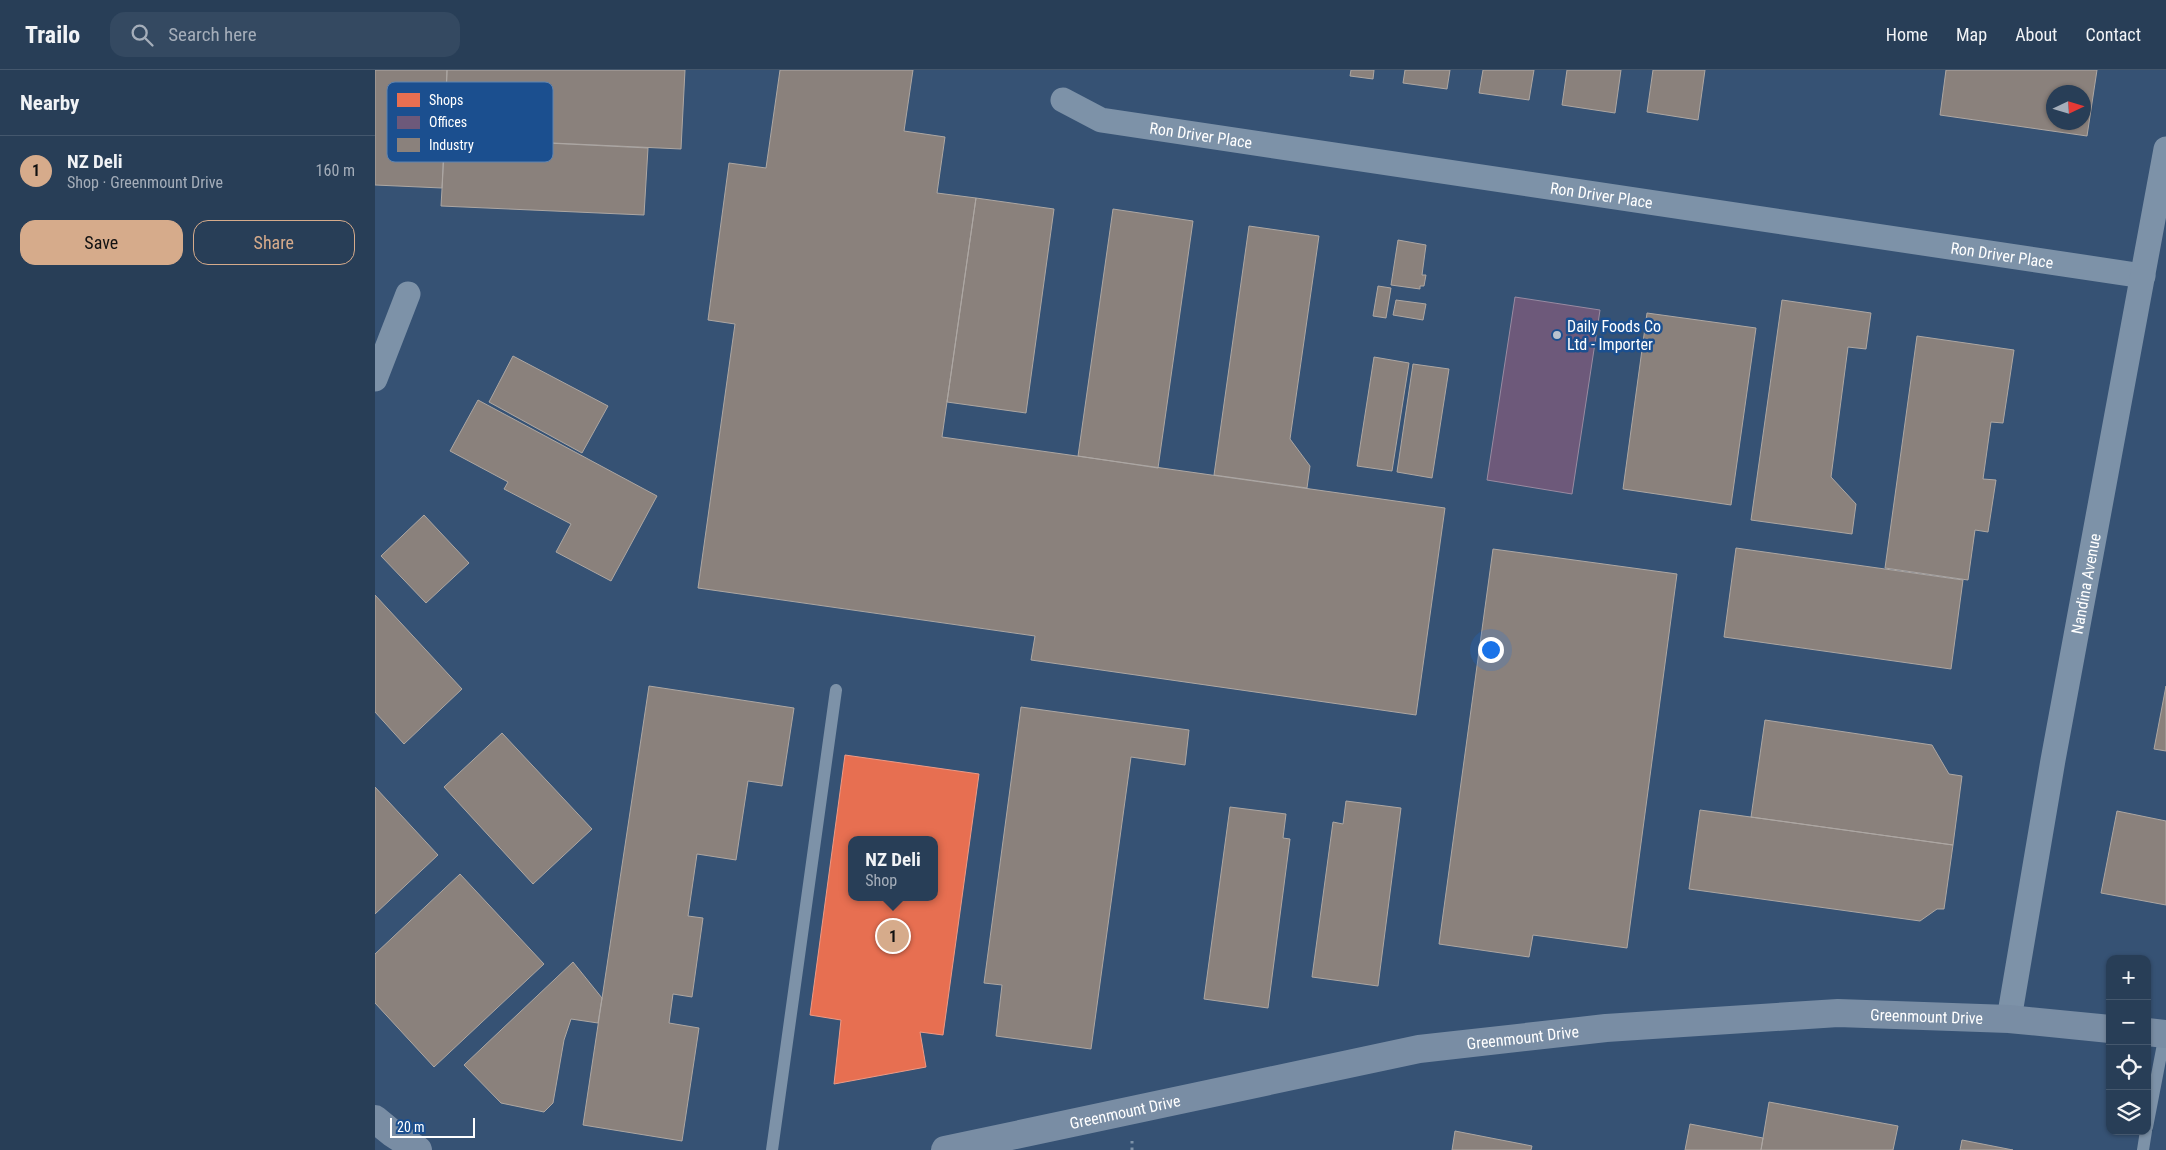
<!DOCTYPE html>
<html lang="en">
<head>
<meta charset="utf-8">
<style>
	:root { --surface:#283e57; --page:#344961; --text:#f1f3f6; --muted:#a5aeba; --line:#44576d; --accent:#d6ab8b }
	body { margin:0; font-family:"Roboto Condensed",sans-serif; background:var(--page); color:var(--text) }
	.controls { position:absolute; right:15px; bottom:15px; display:grid; overflow:hidden; border-radius:10px; box-shadow:0 1px 4px #0004 }
	.controls button { width:45px; height:45px; display:grid; place-items:center; padding:0; border:0; border-bottom:1px solid var(--line); background:var(--surface); color:var(--text); font:25px sans-serif }
	.compass { position:absolute; left:1671px; top:15px; width:45px; height:45px; border-radius:50%; background:var(--surface); box-shadow:0 1px 4px #0004; rotate:86deg }
	.scale { position:absolute; left:15px; bottom:12px; width:85px; box-sizing:border-box; padding-left:5px; border:2px solid #fff; border-top:0; font-size:14px; line-height:18px; white-space:nowrap; color:#fff; -webkit-text-stroke:4px #1b4f8f; paint-order:stroke }
	.you { position:absolute; left:1115px; top:579px; width:18px; height:18px; margin:-12px; border:4px solid #fff; border-radius:50%; background:#1a73e8; box-shadow:0 0 0 8px #1a73e833 }
	.badge { display:grid; place-items:center; width:32px; height:32px; border-radius:50%; background:var(--accent); color:#111; font-size:16px; font-weight:700 }
	.pin { position:absolute; translate:-50% -50%; border:2px solid #fff; box-shadow:0 1px 5px #0006 }
	.popup { position:absolute; left:473px; top:766px; width:90px; height:65px; box-sizing:border-box; display:grid; place-content:center; border-radius:10px; background:var(--surface); filter:drop-shadow(0 1px 4px #0005); font-size:16px; white-space:nowrap; color:var(--muted) }
	.popup b { font-size:19px; color:var(--text) }
	.popup::after { content:''; position:absolute; left:50%; top:100%; margin-left:-10px; border:10px solid transparent; border-top-color:var(--surface) }
	.list { margin:0; padding:0; list-style:none }
	h2 { display:flex; justify-content:space-between; align-items:center; height:65px; margin:0; padding:0 20px; font-size:21px }
	h2 small { font-size:16px; font-weight:400; color:var(--muted) }
	.list li { display:grid; grid-template-columns:32px 1fr auto; gap:15px; align-items:center; box-sizing:border-box; height:70px; padding:0 20px; border-top:1px solid var(--line) }
	.list b { display:block; font-size:19px; white-space:nowrap }
	.list p { margin:0; font-size:16px; white-space:nowrap; color:var(--muted) }
	.list em { font-size:16px; font-style:normal; color:var(--muted) }
	.actions { display:flex; gap:10px; padding:15px 20px }
	.actions a { flex:1; padding:11px 0; border:1px solid var(--accent); border-radius:15px; text-align:center; font-size:18px; color:var(--accent) }
	.actions .main { background:var(--accent); color:#111 }
	.icon { flex:none; width:28px; height:28px; fill:none; stroke:currentColor; stroke-width:2; stroke-linecap:round; stroke-linejoin:round }
	.map { position:relative; flex:none; width:1791px; height:1080px; overflow:hidden }
	header { display:flex; align-items:center; gap:30px; box-sizing:border-box; height:70px; padding:0 25px; background:var(--surface); border-bottom:1px solid var(--line) }
	header strong { font-size:24px }
	nav { display:flex; gap:28px; margin-inline-start:auto; font-size:18px }
	.search { width:350px; height:45px; background:var(--page); display:flex; align-items:center; gap:12px; box-sizing:border-box; padding:0 18px; border-radius:15px; color:var(--muted); font-size:19px }
	main { display:flex }
	aside { flex:1; background:var(--surface) }
	.map>svg:first-child { display:block }
	.shops { fill:#e76f51; stroke:#ee9a85; fill-rule:evenodd }
	.offices { fill:#6d597a; stroke:#998ba2 }
	.industry { fill:#8a817c; stroke:#ada7a3; fill-rule:evenodd }
	.lines { fill:none; stroke-linecap:round; stroke-linejoin:round }
	.path { stroke:#7d92a8; stroke-width:3; stroke-dasharray:2.5 4; stroke-linecap:butt }
	.lane { stroke:#7d92a8; stroke-width:12 }
	.street { stroke:#7d92a8; stroke-width:25 }
	.secondary { stroke:#798da4; stroke-width:28 }
	.poi-dot { fill:#b9c2ce; stroke:#1b4f8f; stroke-width:2 }
	.labels { text-anchor:middle; stroke-width:5; stroke-linejoin:round; paint-order:stroke }
	.street-label { font-size:16px; fill:#fff; stroke:#1b4f8f }
	.poi-label { font-size:16px; fill:#fff; stroke:#1b4f8f; text-anchor:start }
	.key { fill:#1b4f8f; stroke:#5f84b1; stroke-width:1 }
	.key-label { font-size:14px; fill:#fff }
</style>
</head>
<body>
<header>
<strong>Trailo</strong>
<div class="search"><svg class="icon" aria-label="search" viewBox="0 0 24 24"><circle cx="10" cy="10" r="6"/><path d="M15 15l6 6"/></svg>Search here</div>
<nav><a>Home</a><a>Map</a><a>About</a><a>Contact</a></nav>
</header>
<main>
<aside>
<h2>Nearby<small></small></h2>
<ul class="list">
<li><span class="badge">1</span><div><b>NZ Deli</b><p>Shop · Greenmount Drive</p></div><em>160 m</em></li>
</ul>
<div class="actions"><a class="main">Save</a><a>Share</a></div>
</aside>
<div class="map">
<svg width="1791" height="1080" viewBox="0 0 1791 1080">
	<rect width="100%" height="100%" fill="#365274"/>
	<path class="shops" d="M470,685L604,704L568,965L545,962L551,997L459,1014L466,950L435,945ZM477,770H559V827H477Z"/>
	<path class="offices" d="M1140,227L1225,240L1197,424L1112,410Z"/>
	<path class="industry" d="M0,0H72L67,118L0,115Z
		M72,0H310L306,79L70,68Z
		M405,0H538L529,61L570,67L562,123L601,128L567,367L1070,438L1041,645L656,590L660,566L323,518L360,254L333,250L354,93L391,98Z
		M976,0H999L998,9L975,6Z
		M1030,0H1075L1072,19L1028,13Z
		M1108,0H1159L1154,30L1104,23Z
		M1192,0H1246L1240,43L1187,35Z
		M1278,0H1330L1323,50L1272,42Z
		M1571,0H1722L1712,66L1565,45ZM1678,22H1708V52H1678Z
		M70,68L273,78L269,145L66,136Z
		M601,128L679,139L651,343L572,332Z
		M738,139L818,151L783,398L703,386Z
		M874,156L944,166L915,369L935,396L932,418L839,405Z
		M1023,170L1051,175L1047,205H1051L1049,216H1045V219L1016,215Z
		M1003,216L1016,218L1011,248L998,246Z
		M1021,230L1051,234L1048,250L1018,245Z
		M1407,230L1496,243L1491,279L1473,277L1456,407L1481,434L1477,464L1376,450Z
		M1272,243L1381,258L1356,435L1248,419Z
		M1542,266L1639,280L1628,353L1616,352L1608,409L1621,410L1613,462L1600,460L1593,510L1510,498Z
		M138,286L233,336L207,383L114,332Z
		M999,287L1034,293L1017,401L982,396Z
		M1038,294L1074,299L1057,408L1022,402Z
		M103,330L282,426L236,511L181,482L196,454L129,419L133,412L75,381Z
		M49,445L94,493L51,533L6,486Z
		M1361,478L1588,510L1576,599L1349,567Z
		M1118,479L1302,504L1252,878L1158,865L1154,887L1064,874Z
		M0,525L87,619L29,674L0,642Z
		M274,616L419,638L407,716L373,711L361,790L322,784L313,846L328,848L317,927L298,924L294,953L324,958L307,1071L208,1055Z
		M1791,616V681L1779,679Z
		M646,637L814,660L810,695L756,687L716,979L621,966L627,915L609,913Z
		M1390,650L1557,675L1574,704L1587,706L1578,775L1376,747Z
		M127,663L217,759L158,814L69,717Z
		M0,717L63,785L0,844Z
		M971,731L1026,738L1003,916L937,907L958,752L968,754Z
		M855,737L911,744L908,768L915,769L893,938L829,929Z
		M1325,740L1578,775L1569,839H1562L1545,851L1314,819Z
		M1742,741L1791,751V835L1726,823Z
		M85,804L169,894L59,997L0,933V884Z
		M198,892L227,928L223,953L196,949L189,970L178,1033L169,1042L126,1033L89,995Z
		M1394,1032L1523,1056L1518,1080H1386Z
		M1315,1054L1388,1068L1386,1080H1310Z
		M1080,1061L1157,1076L1156,1080H1077Z
		M1587,1070L1638,1080H1585Z"/>
	<g class="lines">
		<path class="path" d="M757,1080V1068"/>
		<path class="lane" d="M1772,1057L1790,964
			M397,1080L461,620
			M1768,1080L1771,1061"/>
		<g class="street">
			<path id="s1" d="M688,30L726,50L1768,206"/>
			<path d="M0,309L33,224"/>
			<path id="s2" d="M1634,949L1678,690L1791,79"/>
		</g>
		<g class="secondary">
			<path d="M1772,962L1791,964"/>
			<path d="M0,1049L17,1063L43,1080"/>
			<path id="s3" d="M570,1080L1044,979L1231,958L1463,943L1634,949L1735,959"/>
		</g>
	</g>
	<circle class="poi-dot" cx="1182" cy="265" r="5"/>
	<g class="labels">
		<g class="street-label">
			<text dy="6" stroke="none"><textPath href="#s1" startOffset="144">Ron Driver Place</textPath></text>
			<text dy="6" stroke="none"><textPath href="#s1" startOffset="549">Ron Driver Place</textPath></text>
			<text dy="6" stroke="none"><textPath href="#s1" startOffset="954">Ron Driver Place</textPath></text>
			<text dy="6" stroke="none"><textPath href="#s2" startOffset="442">Nandina Avenue</textPath></text>
			<text dy="6" stroke="none"><textPath href="#s3" startOffset="994">Greenmount Drive</textPath></text>
			<text dy="6" stroke="none"><textPath href="#s3" startOffset="589">Greenmount Drive</textPath></text>
			<text dy="6" stroke="none"><textPath href="#s3" startOffset="184">Greenmount Drive</textPath></text>
		</g>
		<g class="poi-label">
			<text x="1192" y="262">Daily Foods Co<tspan x="1192" dy="18">Ltd - Importer</tspan></text>
		</g>
	</g>
	<rect x="12" y="12" width="166" height="80" rx="8" class="key"/>
	<rect x="22" y="23" width="23" height="14" fill="#e76f51"/>
	<rect x="22" y="46" width="23" height="13" fill="#6d597a"/>
	<rect x="22" y="68" width="23" height="14" fill="#8a817c"/>
	<g class="key-label">
		<text x="54" y="35">Shops</text>
		<text x="54" y="57">Offices</text>
		<text x="54" y="80">Industry</text>
	</g>
</svg>
<div class="controls">
<button>+</button>
<button>−</button>
<button><svg class="icon" aria-label="locate" viewBox="0 0 24 24"><circle cx="12" cy="12" r="6"/><path d="M12 2v4M12 18v4M2 12h4M18 12h4"/></svg></button>
<button><svg class="icon" aria-label="layers" viewBox="0 0 24 24"><path d="M12 4l9 5-9 5-9-5zM3 14l9 5 9-5"/></svg></button>
</div>
<svg class="compass" viewBox="-18 -18 36 36"><path d="M0-13l5 13h-10z" fill="#e53935"/><path d="M0 13l5-13h-10z" fill="#a5aeba"/></svg>
<div class="scale">20 m</div>
<div class="you"></div>
<div class="pin badge" style="left:518px;top:866px">1</div>
<div class="popup"><b>NZ Deli</b>Shop</div>
</div>
</main>
</body>
</html>
